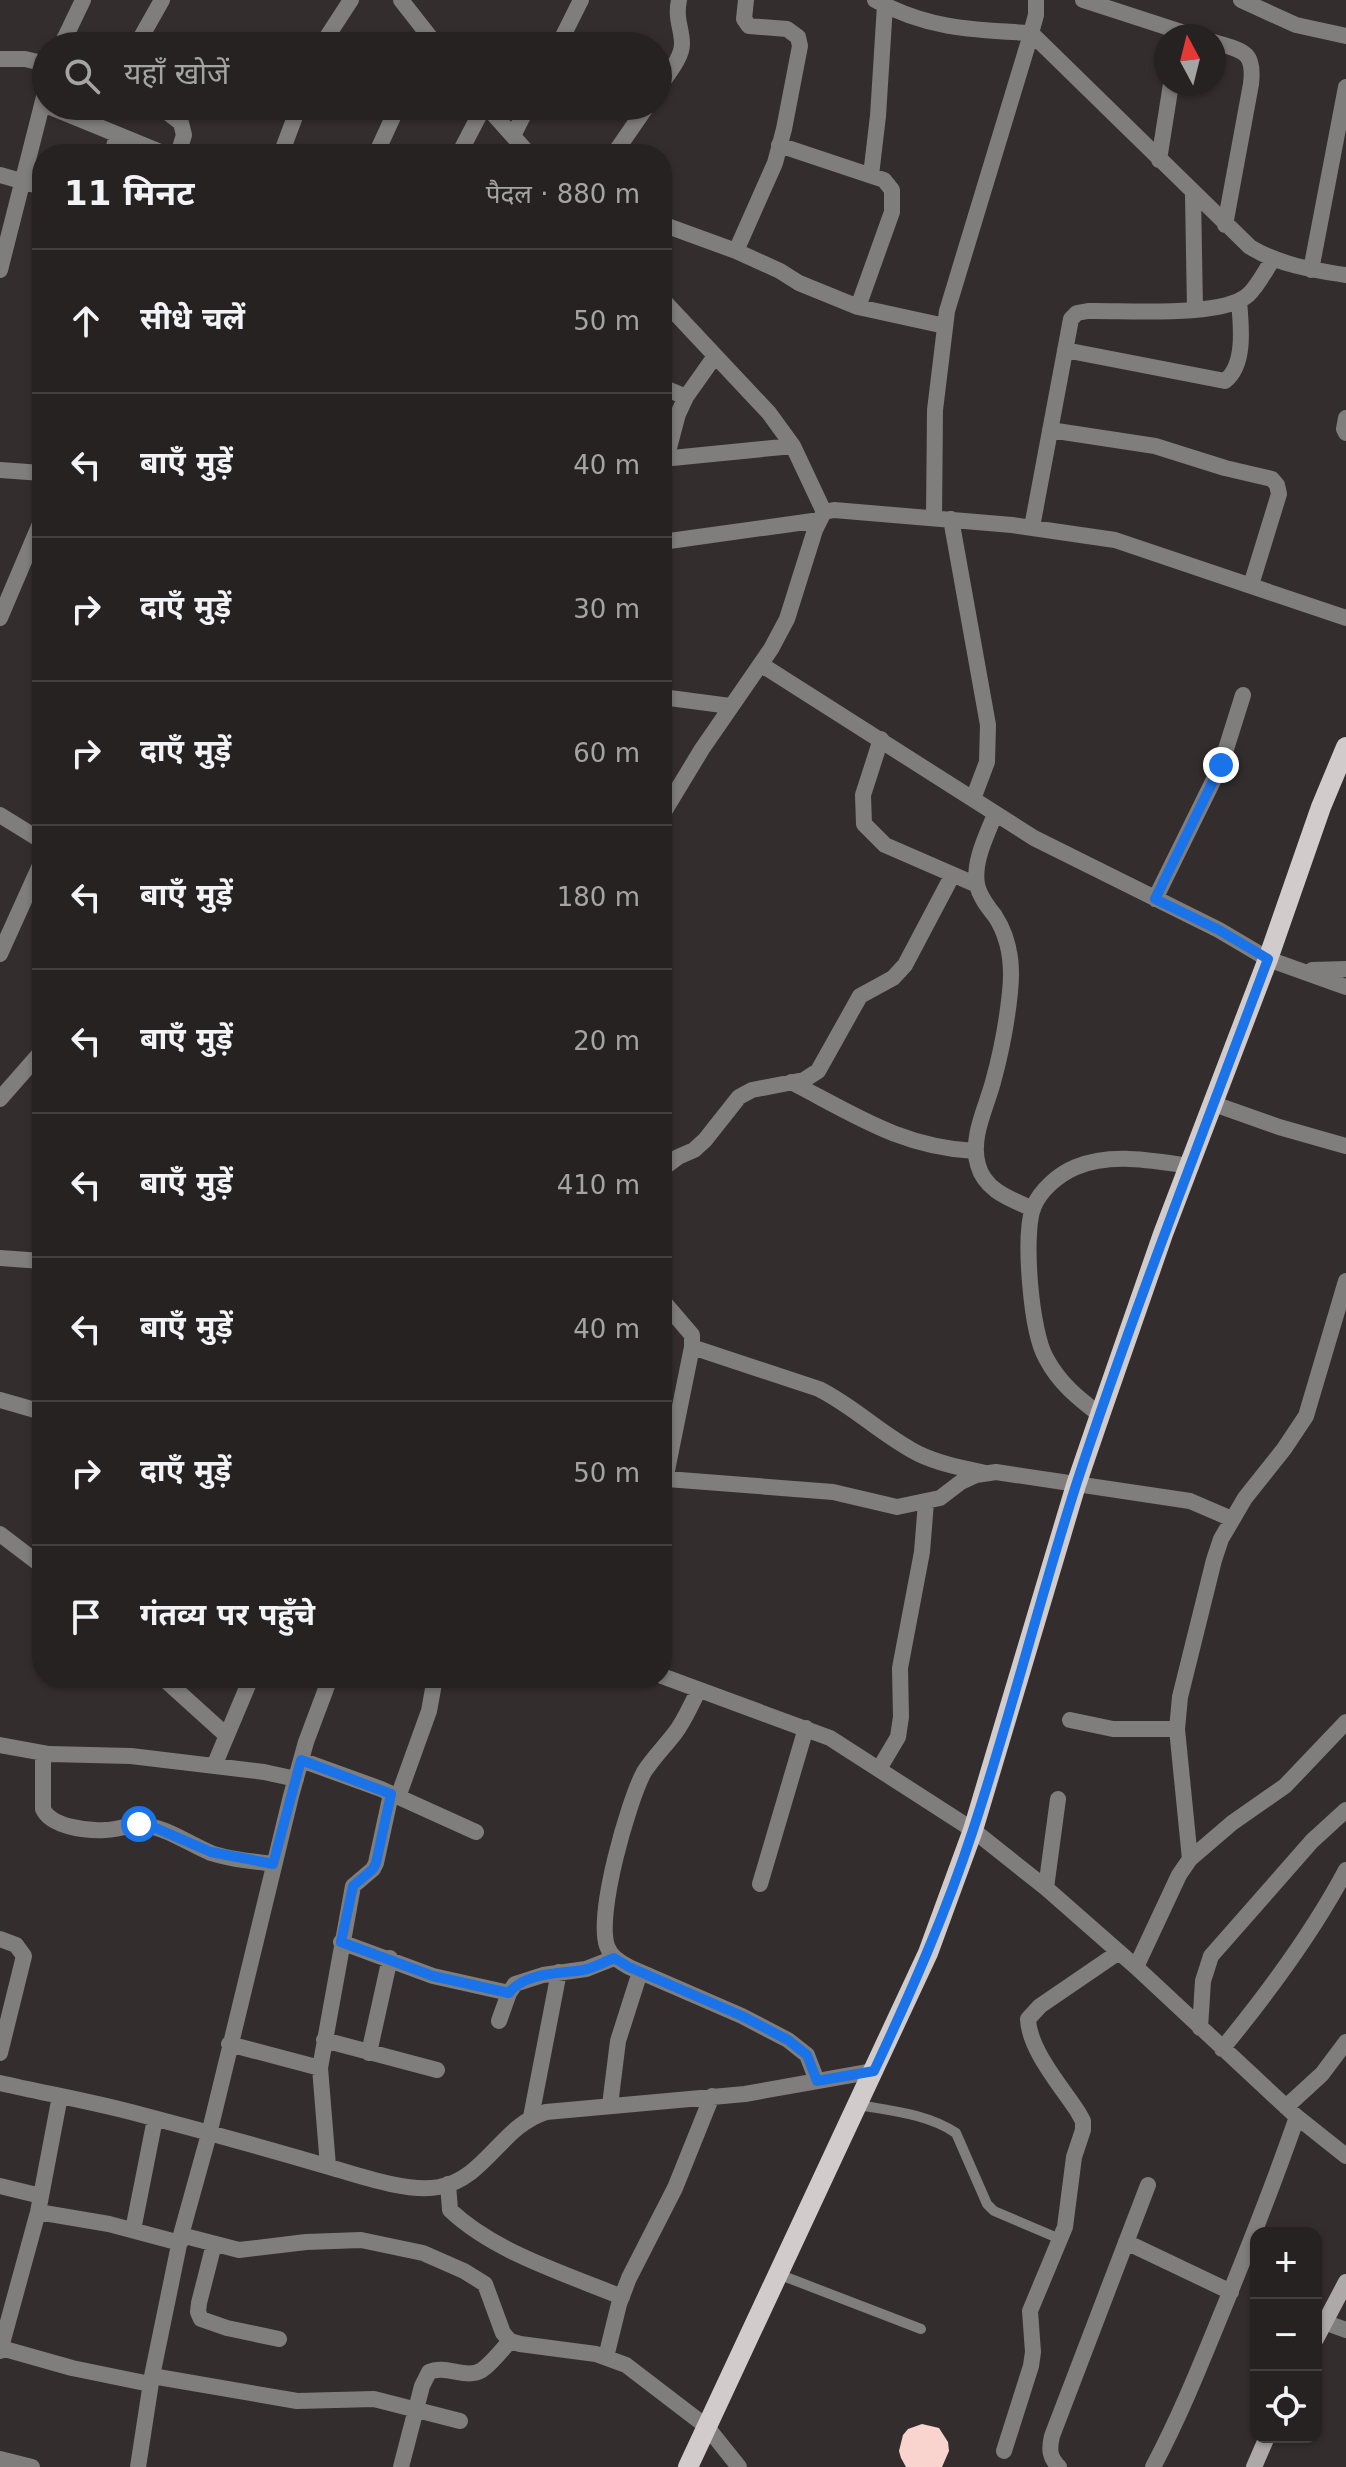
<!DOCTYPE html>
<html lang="hi">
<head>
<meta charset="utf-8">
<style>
	:root { --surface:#262222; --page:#322f2f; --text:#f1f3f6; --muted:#a4a4a5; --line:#423f40 }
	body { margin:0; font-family:"DejaVu Sans","Noto Sans Devanagari",sans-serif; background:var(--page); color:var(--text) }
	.controls { position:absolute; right:24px; bottom:24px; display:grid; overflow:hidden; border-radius:16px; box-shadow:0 2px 6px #0004 }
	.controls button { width:72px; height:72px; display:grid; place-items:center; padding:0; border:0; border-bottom:2px solid var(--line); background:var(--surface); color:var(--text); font:40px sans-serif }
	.compass { position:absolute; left:1154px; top:24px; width:72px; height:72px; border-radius:50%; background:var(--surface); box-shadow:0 2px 6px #0004; rotate:353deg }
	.stop { position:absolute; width:24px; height:24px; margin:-18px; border:6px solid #1a73e8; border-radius:50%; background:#fff }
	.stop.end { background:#1a73e8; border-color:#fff; box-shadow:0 2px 8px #0008 }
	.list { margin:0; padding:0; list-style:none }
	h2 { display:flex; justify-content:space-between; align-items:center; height:104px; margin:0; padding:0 32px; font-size:34px }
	h2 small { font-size:26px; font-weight:400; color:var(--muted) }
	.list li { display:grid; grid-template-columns:52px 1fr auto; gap:24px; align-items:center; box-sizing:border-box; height:144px; padding:0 32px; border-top:2px solid var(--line) }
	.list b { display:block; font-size:30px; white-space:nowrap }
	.list em { font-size:26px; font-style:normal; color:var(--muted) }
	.icon { flex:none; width:44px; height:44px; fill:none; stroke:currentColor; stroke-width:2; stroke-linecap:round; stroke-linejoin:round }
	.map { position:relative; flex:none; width:1346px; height:2467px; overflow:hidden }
	.search { position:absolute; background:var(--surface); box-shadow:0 2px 6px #0004; left:32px; top:32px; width:640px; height:88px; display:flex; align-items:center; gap:20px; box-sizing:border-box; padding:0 28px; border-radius:44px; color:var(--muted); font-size:30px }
	.panel { position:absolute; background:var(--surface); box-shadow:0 2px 6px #0004; left:32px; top:144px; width:640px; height:1544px; border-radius:32px }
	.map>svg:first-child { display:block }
	.building { fill:#f9d3ce }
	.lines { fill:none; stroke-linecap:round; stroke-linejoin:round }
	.lane { stroke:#807d7d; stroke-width:10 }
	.street { stroke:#807d7d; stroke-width:16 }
	.secondary { stroke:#aea9a9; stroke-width:16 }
	.primary { stroke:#d1cccb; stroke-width:20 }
	.route { stroke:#1a73e8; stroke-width:10 }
</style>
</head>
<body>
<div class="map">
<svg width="1346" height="2467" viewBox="0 0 1346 2467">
	<rect width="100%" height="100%" fill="#332e2d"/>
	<path class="building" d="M922,2424L939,2428L948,2442L949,2451L942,2467H906L901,2458L899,2451L903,2435L908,2429Z"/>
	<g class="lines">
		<path class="lane" d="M859,2105C892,2111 928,2114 956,2133L987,2204L994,2211L1060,2239
			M778,2274L921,2329"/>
		<path class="street" d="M401,0L437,46
			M875,0C928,29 972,30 1031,33L1250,247C1280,265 1312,270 1346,275
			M1083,0L1194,36
			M1241,0L1296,25L1346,36
			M65,37L89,46
			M1214,42C1242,51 1255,50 1251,84L1225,225
			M61,46L83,0
			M136,46L162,0
			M321,46L351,0
			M558,46L581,0
			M0,59H25L46,64
			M658,89C665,77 682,59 682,44C682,28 675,20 679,0
			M48,106L165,154
			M159,106L181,123L184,135L178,154
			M486,106L529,154
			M513,136L528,106
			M779,145L884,180L892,190V212L858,307
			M112,154L117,135
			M281,154L299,106
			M376,154L398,106
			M459,154L484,106
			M614,154L647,106
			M1159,160L1171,84
			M0,175L42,187
			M871,175L878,116L885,5
			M1193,194L1195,310
			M662,224L736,251L780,271L799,283L858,307L945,326
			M736,251L775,163L784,129L800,46L798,37L787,29L749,26L744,19L746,0
			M0,270L46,89
			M1311,270L1346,87
			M662,299L769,413L793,446L824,512
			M1065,350L1225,381C1246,365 1241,325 1239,301
			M662,387L686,397
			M1346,418L1344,429L1346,433
			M1050,430L1155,446L1225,468L1272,479L1277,485L1279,494L1251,585
			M662,459L793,446
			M666,459L678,414L686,397L715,356
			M0,470L42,473
			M934,518L935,410L947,311L1028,44L1036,15V0
			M951,519L988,725L987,762L973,799
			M1032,527L1071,319L1077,313L1088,311C1124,310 1222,318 1248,295C1258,286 1265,271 1273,259
			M662,542L820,520
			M0,618L42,519
			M762,665L1034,838L1219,930L1268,959L1346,987
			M662,697L730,706
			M881,739L863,795L864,824L885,845L977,885
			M995,814C987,835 973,861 977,884C979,896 988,907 995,916C1010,939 1013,965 1010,992C1007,1022 1001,1053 993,1082C986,1108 970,1138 978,1165C985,1191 1011,1199 1033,1209
			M0,815L42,841
			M662,815L702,749L771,649L787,619L815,530L824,512L834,510L1012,525L1115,540L1346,618
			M1155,899L1221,765L1243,695
			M0,954L42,861
			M1312,970L1346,969
			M791,1082C855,1115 901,1147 975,1151
			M0,1099L42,1051
			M1214,1104L1279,1127L1346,1146
			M662,1169L678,1157L694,1150L705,1140L739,1097L752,1090L804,1080L818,1071L860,996L893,978L905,965L952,876
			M0,1258L42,1261
			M662,1300L692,1335V1347L662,1495
			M692,1347L819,1389C855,1407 883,1436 919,1454C940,1464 963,1468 986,1473
			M0,1400L42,1412
			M1100,1415C1078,1398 1059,1383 1046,1358C1031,1332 1023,1237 1033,1208C1040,1190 1059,1174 1076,1167C1112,1152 1153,1161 1191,1166
			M667,1479L833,1492L897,1507L940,1498L961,1482L976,1475L996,1472L1190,1501L1232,1519
			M0,1534L42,1566
			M662,1676L830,1738L973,1830L1046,1888L1136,1967L1297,2117L1346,2156
			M163,1678L226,1735
			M699,1690C691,1704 685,1720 675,1733C665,1746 653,1758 644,1772C628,1802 596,1914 607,1946C611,1957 619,1961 629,1967L742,2016L788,2040L807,2055L817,2081
			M1070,1720L1113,1729H1177
			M0,1745L49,1754L131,1756L264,1772L296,1779
			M43,1753V1809C51,1827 87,1831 105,1830C118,1830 129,1824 142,1825C166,1827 189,1844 211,1853C231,1860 253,1861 273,1864
			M301,1760L381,1789L476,1832
			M214,1766L251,1678
			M879,1769L898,1737L901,1717L900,1668L922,1552L926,1502
			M398,1797L429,1711L435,1678
			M1190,1859L1177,1729L1180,1697L1214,1560L1221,1539L1245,1498L1284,1449L1306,1416L1346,1281
			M760,1884L806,1728
			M1046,1888L1058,1799
			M0,1939L16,1945L24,1956L0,2053
			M341,1942L433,1976L509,1993
			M1136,1967L1179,1875L1190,1859L1232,1823L1285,1786L1346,1722
			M499,2021L509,1993L515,1984L543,1975L586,1969L614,1958
			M1200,2028L1203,1981L1211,1956L1312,1841L1346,1810
			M324,2040L437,2070
			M229,2044L320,2068
			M1222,2049C1268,1993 1312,1934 1346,1870
			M369,2053L390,1958
			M0,2083C44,2093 88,2101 131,2112C196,2129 261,2147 326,2166C357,2175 407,2193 439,2187C486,2178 501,2126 546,2112L745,2094L874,2071
			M610,2105L618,2041L640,1972
			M1286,2107L1322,2074L1346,2042
			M531,2117L559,1972
			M328,2166L320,2068L353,1886L373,1869L376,1863L391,1794
			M448,2184L450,2210C494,2252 566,2274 622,2297
			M0,2186L41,2196
			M38,2212L109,2224L180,2243
			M133,2230L155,2119
			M181,2235L239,2250L306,2242L361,2240L423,2253L464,2271L485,2284L503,2333L510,2341L520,2344L596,2354L626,2365L707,2427L739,2467
			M1126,2242L1231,2292
			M214,2244L199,2303L198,2312L201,2319L227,2328L279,2339
			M1324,2322L1346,2330
			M1,2348L72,2368L150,2384
			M0,2351L38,2212L60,2096
			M606,2357L619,2304L629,2278L675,2188L712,2096
			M152,2376L297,2401L374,2399L460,2421
			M1004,2451L1031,2366L1033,2352L1030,2311L1065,2227L1074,2157L1083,2130V2121L1078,2112C1062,2087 1029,2050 1028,2019L1040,2006L1119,1952
			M0,2459L32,2467
			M138,2467L152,2376L181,2235L209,2134L291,1796L306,1742L330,1678
			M401,2467L422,2386L429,2372C446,2364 466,2380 482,2370C492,2363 502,2350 510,2341
			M1059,2467C1049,2457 1049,2449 1052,2436L1148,2185
			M1153,2467C1178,2420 1198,2371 1218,2322C1246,2254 1273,2186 1297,2117"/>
		<path class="secondary" d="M1316,2339L1346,2282
			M1254,2467L1267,2437"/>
		<path class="primary" d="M688,2467L928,1953L973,1830L1076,1485L1100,1415L1163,1234L1268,959L1321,807L1346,747"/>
	</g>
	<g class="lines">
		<path class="route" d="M139,1824L151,1826L211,1852L273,1864L301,1760L391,1794L376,1863L373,1869L353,1886L341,1942L433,1976L509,1993C525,1972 559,1974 583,1970C594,1968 604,1962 614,1958L629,1967L742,2016L788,2040L807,2055L817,2081L874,2071C911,1992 946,1913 973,1830C1011,1715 1040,1597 1077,1482C1135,1306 1203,1133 1268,959L1219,930L1155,899L1221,765"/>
	</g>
</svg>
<div class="controls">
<button>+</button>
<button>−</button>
<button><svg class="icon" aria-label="locate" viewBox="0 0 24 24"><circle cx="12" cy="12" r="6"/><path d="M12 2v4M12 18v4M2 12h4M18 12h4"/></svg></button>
</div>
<svg class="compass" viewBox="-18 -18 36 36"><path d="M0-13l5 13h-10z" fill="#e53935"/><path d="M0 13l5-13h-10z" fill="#a4a4a5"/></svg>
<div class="stop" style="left:139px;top:1824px"></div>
<div class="stop end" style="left:1221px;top:765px"></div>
<div class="search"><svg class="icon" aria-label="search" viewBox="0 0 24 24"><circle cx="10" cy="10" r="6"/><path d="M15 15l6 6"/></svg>यहाँ खोजें</div>
<section class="panel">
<h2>11 मिनट<small>पैदल · 880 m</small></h2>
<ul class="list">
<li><svg class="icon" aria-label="ahead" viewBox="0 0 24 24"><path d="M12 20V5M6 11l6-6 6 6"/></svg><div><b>सीधे चलें</b></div><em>50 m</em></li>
<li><svg class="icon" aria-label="left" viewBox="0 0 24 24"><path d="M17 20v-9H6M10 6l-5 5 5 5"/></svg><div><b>बाएँ मुड़ें</b></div><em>40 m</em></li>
<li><svg class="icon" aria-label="right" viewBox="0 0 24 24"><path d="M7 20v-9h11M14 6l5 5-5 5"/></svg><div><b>दाएँ मुड़ें</b></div><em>30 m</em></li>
<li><svg class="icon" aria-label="right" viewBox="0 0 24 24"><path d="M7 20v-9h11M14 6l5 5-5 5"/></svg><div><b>दाएँ मुड़ें</b></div><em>60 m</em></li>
<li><svg class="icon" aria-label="left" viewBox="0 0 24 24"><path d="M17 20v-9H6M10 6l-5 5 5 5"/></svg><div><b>बाएँ मुड़ें</b></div><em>180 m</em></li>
<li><svg class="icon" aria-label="left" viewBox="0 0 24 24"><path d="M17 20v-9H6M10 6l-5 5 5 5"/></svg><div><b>बाएँ मुड़ें</b></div><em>20 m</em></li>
<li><svg class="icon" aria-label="left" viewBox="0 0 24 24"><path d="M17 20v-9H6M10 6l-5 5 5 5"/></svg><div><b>बाएँ मुड़ें</b></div><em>410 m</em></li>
<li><svg class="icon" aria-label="left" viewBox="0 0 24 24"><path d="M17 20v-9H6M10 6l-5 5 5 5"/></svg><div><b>बाएँ मुड़ें</b></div><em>40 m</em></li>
<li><svg class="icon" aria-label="right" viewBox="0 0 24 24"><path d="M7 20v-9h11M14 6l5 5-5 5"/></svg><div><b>दाएँ मुड़ें</b></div><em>50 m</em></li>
<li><svg class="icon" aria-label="arrive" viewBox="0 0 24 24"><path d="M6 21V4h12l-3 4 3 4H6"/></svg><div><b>गंतव्य पर पहुँचे</b></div></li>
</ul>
</section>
</div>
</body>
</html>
